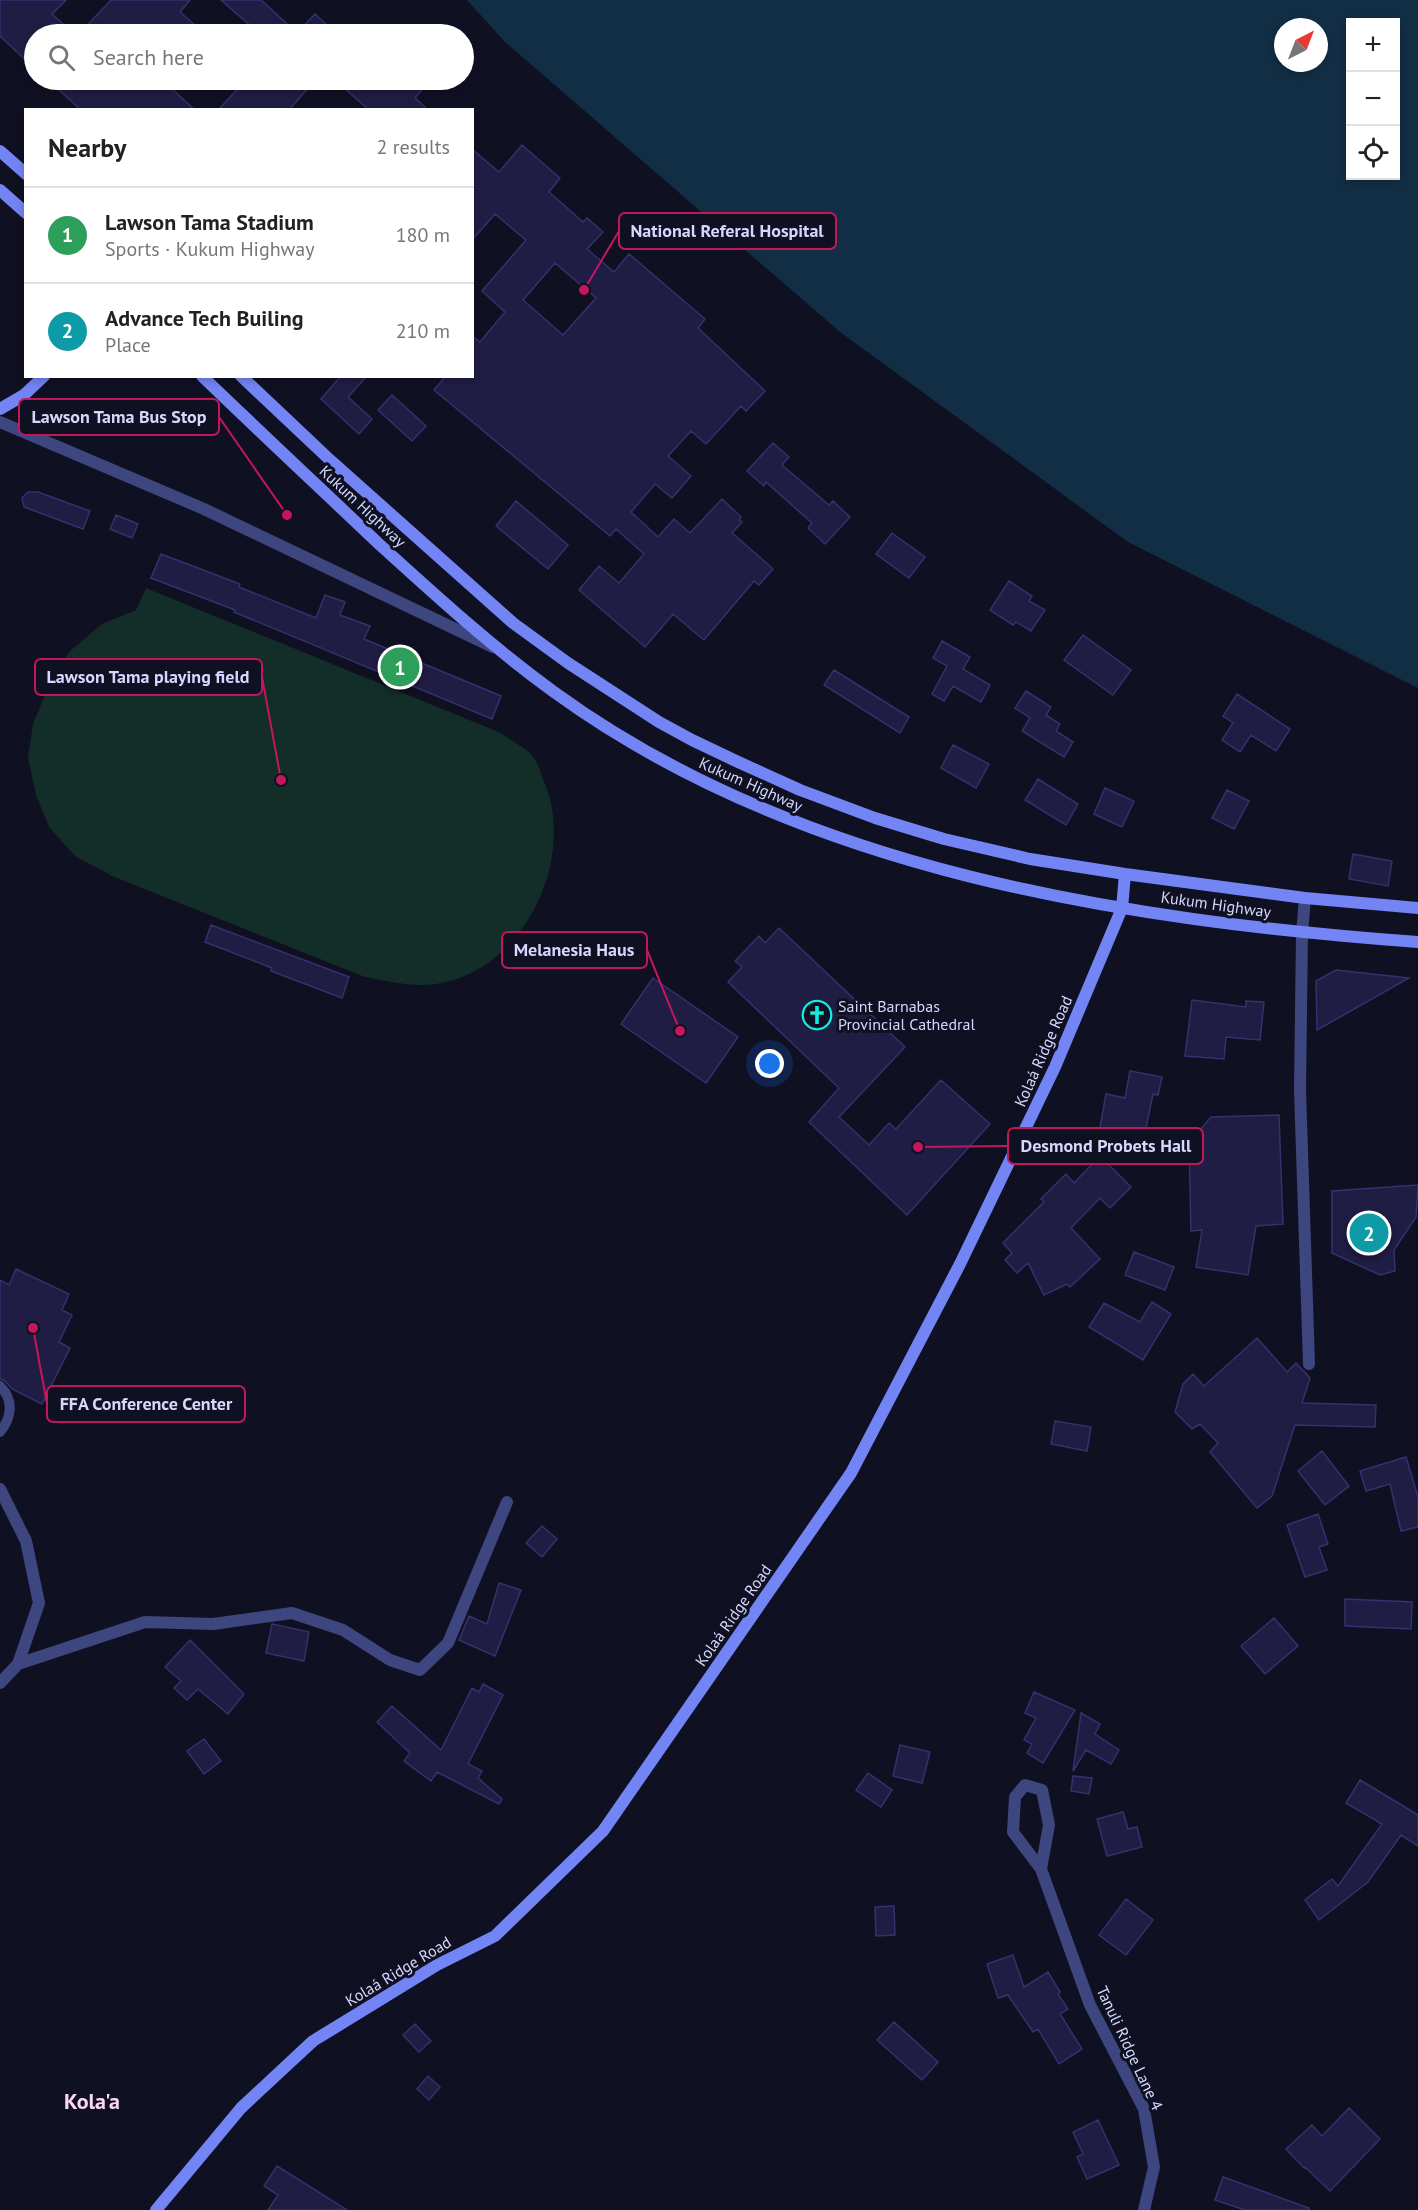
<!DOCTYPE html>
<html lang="en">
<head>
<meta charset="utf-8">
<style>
	:root { --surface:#fff; --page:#f2f2f2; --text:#222; --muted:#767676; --line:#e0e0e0; --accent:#d93025 }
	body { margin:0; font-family:"PT Sans",sans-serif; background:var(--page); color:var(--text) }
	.controls { position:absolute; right:18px; top:18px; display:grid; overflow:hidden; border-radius:0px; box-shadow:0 3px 9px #0003 }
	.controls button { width:54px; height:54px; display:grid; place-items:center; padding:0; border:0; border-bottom:2px solid var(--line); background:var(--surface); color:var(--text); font:30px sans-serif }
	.compass { position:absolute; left:1274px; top:18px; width:54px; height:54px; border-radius:50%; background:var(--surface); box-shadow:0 3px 9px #0003; rotate:42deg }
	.you { position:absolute; left:770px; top:1064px; width:21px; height:21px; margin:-15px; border:4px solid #fff; border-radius:50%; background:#1a73e8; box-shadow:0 0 0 9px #1a73e833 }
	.badge { display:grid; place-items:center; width:39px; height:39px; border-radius:50%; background:var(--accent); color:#fff; font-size:20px; font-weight:700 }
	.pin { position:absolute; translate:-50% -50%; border:3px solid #fff; box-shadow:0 2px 6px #0006 }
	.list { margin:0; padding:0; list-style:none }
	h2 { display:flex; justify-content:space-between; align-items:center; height:78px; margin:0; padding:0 24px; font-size:26px }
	h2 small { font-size:20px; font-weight:400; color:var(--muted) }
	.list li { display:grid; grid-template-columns:39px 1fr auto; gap:18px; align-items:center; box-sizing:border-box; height:96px; padding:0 24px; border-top:2px solid var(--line) }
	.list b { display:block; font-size:22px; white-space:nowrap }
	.list p { margin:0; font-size:20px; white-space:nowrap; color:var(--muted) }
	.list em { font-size:20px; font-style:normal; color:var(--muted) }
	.icon { flex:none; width:33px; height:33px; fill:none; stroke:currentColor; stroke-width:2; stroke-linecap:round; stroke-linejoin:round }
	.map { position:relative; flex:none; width:1418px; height:2210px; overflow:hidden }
	.search { position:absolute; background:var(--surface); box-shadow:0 3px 9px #0003; left:24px; top:24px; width:450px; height:66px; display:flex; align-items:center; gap:15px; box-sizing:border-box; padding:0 21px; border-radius:33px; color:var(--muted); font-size:22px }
	.panel { position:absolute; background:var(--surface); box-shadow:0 3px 9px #0003; left:24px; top:108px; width:450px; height:270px; border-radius:0px }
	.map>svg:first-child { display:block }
	.green { fill:#132d28 }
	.water { fill:#122e45; fill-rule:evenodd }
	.building { fill:#1f1d43; stroke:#34316d; stroke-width:1.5; fill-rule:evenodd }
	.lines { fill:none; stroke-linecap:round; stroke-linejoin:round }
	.lane { stroke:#3e467f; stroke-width:10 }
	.street { stroke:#3e467f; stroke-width:12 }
	.secondary { stroke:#7384f5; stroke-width:12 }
	.labels { text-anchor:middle; stroke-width:6; stroke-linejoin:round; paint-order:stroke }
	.street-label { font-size:16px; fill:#d5d7fc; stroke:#101023 }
	.poi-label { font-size:16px; fill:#d5d7fc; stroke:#101023; text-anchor:start }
	.district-label { font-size:22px; font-weight:bold; fill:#fcd7f4; stroke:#101023 }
	.leader { fill:none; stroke:#c2185b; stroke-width:2 }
	.callout-dot { fill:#c2185b; stroke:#101023; stroke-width:2 }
	.callout { fill:#101023; stroke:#c2185b; stroke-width:2 }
	.callout-label { font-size:18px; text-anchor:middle; font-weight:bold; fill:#d5d7fc }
</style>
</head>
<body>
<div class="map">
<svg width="1418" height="2210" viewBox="0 0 1418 2210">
	<rect width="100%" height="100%" fill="#101023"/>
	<path class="green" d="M146,588L501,733C511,741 527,748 534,758C538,764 541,772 543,779C577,854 528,963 446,982C419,989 391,982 365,977L112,876L75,856L49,827L36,795L28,758L33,724L48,688L69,652L102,624L136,610Z"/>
	<path class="water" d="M467,0H1418V688L1128,542L840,332L505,42ZM1350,22H1396V176H1350ZM1283,27H1319V63H1283Z"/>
	<path class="building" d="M0,0H66L52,14L74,34H34V68L0,36Z
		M111,0H190L180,12L205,34H79Z
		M221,0H261L297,33L315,14L337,34H260Z
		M48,80H162L195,110H81Z
		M246,80H315L289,110H218Z
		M335,80H413L423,88L415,98L428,110H369Z
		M522,145L560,178L549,192L583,222L587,218L603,232L587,249L614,272L629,254L705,319L698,328L765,391L746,411L741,406L706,444L691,431L668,456L691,476L672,498L655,484L631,512L658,537L674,519L690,533L722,499L741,517L739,520L742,522L732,533L773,569L759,585L754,581L704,640L673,614L645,647L579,590L599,566L619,583L644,554L616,529L610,536L434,390L446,376H472V336L480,342L505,312L482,291L526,240L495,214L472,240V149L499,172ZM555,263L596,298L563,335L523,300Z
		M341,376H367L348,397L372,419L359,434L321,399Z
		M392,395L426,426L412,441L378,410Z
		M773,443L789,457L782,465L829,505L833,501L850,517L825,544L808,528L812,523L766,482L764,486L747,471Z
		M28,492H38L90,511L83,529L24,507L22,498Z
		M516,501L568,545L548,569L496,526Z
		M116,515L138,524L132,538L110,529Z
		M892,533L925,557L909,578L876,554Z
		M161,554L240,584L239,587L316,618L325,595L345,602L340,615L370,626L364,639L501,696L492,719L234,612L235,610L151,578Z
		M1009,581L1032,596L1029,601L1045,610L1031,631L1016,622L1013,625L990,610Z
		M1083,635L1131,670L1113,695L1064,660Z
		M942,641L970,657L963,669L990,685L981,702L953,686L944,701L932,694L947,666L933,658Z
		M834,670L909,717L900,733L824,685Z
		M1026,691L1051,707L1046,715L1060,724L1056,731L1073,742L1064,757L1022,731L1030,718L1015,708Z
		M1237,694L1290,729L1276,751L1251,735L1240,752L1222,740L1233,723L1223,716Z
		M953,745L989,764L976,788L941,768Z
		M1038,779L1078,804L1066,825L1025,800Z
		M1105,788L1134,801L1122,827L1094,814Z
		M1227,790L1249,801L1234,829L1212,818Z
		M1353,854L1392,861L1388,886L1349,879Z
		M211,925L349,977L342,998L271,971L272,968L205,942Z
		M779,928L905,1047L839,1117L869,1145L889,1123L896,1129L941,1080L990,1124L907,1215L809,1122L839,1088L728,982L742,967L735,961L759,936L765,943Z
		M1336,970L1409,978L1317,1030L1316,981Z
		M653,978L738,1037L706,1083L621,1024Z
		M1192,1000L1246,1007V1001L1264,1002L1260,1040L1226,1037L1224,1059L1185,1056Z
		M1130,1071L1162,1077L1158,1095L1153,1094L1143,1142L1099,1133L1106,1094L1125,1098Z
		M1279,1115L1283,1224L1256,1226L1248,1275L1196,1267L1202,1230L1191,1231L1189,1143L1211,1117Z
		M1100,1156L1131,1187L1110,1208L1100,1198L1071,1228L1100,1259L1070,1287L1067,1284L1044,1295L1028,1263L1017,1273L1005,1260L1012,1253L1003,1243L1044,1202L1041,1199L1066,1174L1074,1183Z
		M1418,1185L1416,1217L1394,1250L1395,1271L1380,1275L1332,1253V1191Z
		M1134,1252L1174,1267L1165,1290L1125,1275Z
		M16,1269L69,1294L62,1310L72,1315L59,1342L70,1348L42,1404L12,1389L5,1381L0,1379V1280L9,1285Z
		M1152,1302L1171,1314L1143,1360L1089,1327L1104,1303L1140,1322Z
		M1257,1338L1287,1372L1296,1363L1310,1378L1302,1403L1376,1405L1375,1427L1295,1425L1272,1496L1257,1508L1210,1452L1218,1443L1200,1424L1192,1429L1175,1412L1183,1384L1193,1374L1204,1386Z
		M1055,1421L1091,1427L1087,1451L1051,1444Z
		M1322,1451L1349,1486L1325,1505L1298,1471Z
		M1406,1457L1418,1497V1527L1401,1531L1390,1484L1366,1491L1360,1471Z
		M1318,1514L1328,1544L1319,1547L1327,1570L1305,1577L1287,1525Z
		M542,1526L557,1539L542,1557L526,1543Z
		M499,1583L521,1590L495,1656L459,1640L469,1616L487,1624Z
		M1345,1599L1412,1602L1411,1629L1345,1626Z
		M1274,1618L1298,1646L1265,1674L1241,1646Z
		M272,1624L309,1632L304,1661L266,1653Z
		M190,1640L244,1694L228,1714L198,1689L187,1700L174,1688L181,1681L165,1667Z
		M483,1684L503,1695L468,1764L482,1771L478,1778L502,1799L499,1804L437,1772L431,1781L404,1761L410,1753L377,1722L392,1706L441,1750L472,1688L479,1692Z
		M1034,1692L1075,1710L1043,1763L1027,1753L1032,1744L1024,1740L1036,1718L1025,1713Z
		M1081,1713L1100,1724L1095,1734L1119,1750L1111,1764L1086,1750L1073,1771Z
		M204,1739L221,1761L204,1774L187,1751Z
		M900,1745L930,1752L922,1783L893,1776Z
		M868,1773L892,1790L881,1807L856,1790Z
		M1073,1776L1092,1778L1089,1794L1071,1791Z
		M1360,1780L1418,1815V1846L1401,1835L1368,1882L1319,1920L1305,1900L1332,1879L1338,1886L1382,1824L1346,1803Z
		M1123,1812L1128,1829L1137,1827L1142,1847L1107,1856L1097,1819Z
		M1126,1899L1153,1920L1126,1955L1099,1935Z
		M894,1906L895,1935L876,1936L875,1907Z
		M1013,1955L1024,1987L1048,1972L1060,1992L1058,1994L1068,2009L1060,2014L1082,2049L1059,2064L1038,2029L1033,2032L1008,1995L998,1998L987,1964Z
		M894,2022L938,2062L922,2080L877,2040Z
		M415,2024L431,2041L419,2052L403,2035Z
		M428,2076L440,2087L429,2100L417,2089Z
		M1349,2108L1380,2139L1330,2191L1305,2167L1304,2168L1286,2149L1312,2125L1322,2136Z
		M1098,2120L1119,2165L1087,2179L1077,2157L1083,2154L1073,2132Z
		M277,2166L347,2210H268L278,2195L264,2186Z
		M1223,2177L1309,2208V2210H1245L1215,2200Z"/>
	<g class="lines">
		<path class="lane" d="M0,1386C14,1400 12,1417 0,1432"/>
		<path class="street" d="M0,422L204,509L493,647
			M1305,898L1302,933L1300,1090L1309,1364
			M0,1489L26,1541L39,1603L18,1664L0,1683
			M18,1664L145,1622L213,1624L292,1613L343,1630L390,1660L420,1670L448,1643L507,1502
			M1041,1869L1049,1825L1042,1790L1025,1785L1015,1797L1013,1832L1041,1869L1090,2005L1144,2109L1154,2167L1144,2210"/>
		<path class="secondary" d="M0,151L26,174
			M0,190L26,213
			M202,376C261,433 320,488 379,544C435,595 492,647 554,692C800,871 1122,920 1418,942
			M241,376L330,460L513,623L568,663L659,722L692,740L736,761L800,790L875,818L944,839L1030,859L1125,874L1305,898L1418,908
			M0,409L24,395L44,376
			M156,2210L241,2108L313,2041L437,1965L495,1936L603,1831L851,1473L960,1264L1055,1067L1122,908L1125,874"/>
	</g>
	<defs>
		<g id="church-ring" transform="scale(1.5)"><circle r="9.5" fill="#101023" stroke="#11ecdf" stroke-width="1.5"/><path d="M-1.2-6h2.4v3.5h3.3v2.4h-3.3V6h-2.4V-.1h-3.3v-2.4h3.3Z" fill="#11ecdf"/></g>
	</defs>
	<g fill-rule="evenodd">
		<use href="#church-ring" x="817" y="1015"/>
	</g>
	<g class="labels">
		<g class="street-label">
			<text transform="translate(363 506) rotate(43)" y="6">Kukum Highway</text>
			<text transform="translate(751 784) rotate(24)" y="6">Kukum Highway</text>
			<text transform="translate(1216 904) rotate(8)" y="6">Kukum Highway</text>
			<text transform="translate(1043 1051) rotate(-66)" y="6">Kolaá Ridge Road</text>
			<text transform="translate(733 1615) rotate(-55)" y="6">Kolaá Ridge Road</text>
			<text transform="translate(398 1971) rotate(-31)" y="6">Kolaá Ridge Road</text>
			<text transform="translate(1130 2048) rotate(65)" y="6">Tanuli Ridge Lane 4</text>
		</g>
		<g class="poi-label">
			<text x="838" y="1012">Saint Barnabas<tspan x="838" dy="18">Provincial Cathedral</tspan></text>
		</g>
		<g class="district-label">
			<text x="92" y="2109">Kola'a</text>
		</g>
	</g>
	<path class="leader" d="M584 290L619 231M287 515L219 417M281 780L262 677M680 1031L647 950M918 1147L1008 1146M33 1328L47 1404"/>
	<g class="callout-dot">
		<circle cx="584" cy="290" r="6"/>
		<circle cx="287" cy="515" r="6"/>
		<circle cx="281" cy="780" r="6"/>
		<circle cx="680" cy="1031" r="6"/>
		<circle cx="918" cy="1147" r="6"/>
		<circle cx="33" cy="1328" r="6"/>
	</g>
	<g class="callout">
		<rect x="619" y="213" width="217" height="36" rx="6"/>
		<rect x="19" y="399" width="200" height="36" rx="6"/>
		<rect x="35" y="659" width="227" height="36" rx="6"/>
		<rect x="502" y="932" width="145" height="36" rx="6"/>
		<rect x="1008" y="1128" width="195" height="36" rx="6"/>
		<rect x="47" y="1386" width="198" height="36" rx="6"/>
	</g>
	<g class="callout-label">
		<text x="727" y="237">National Referal Hospital</text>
		<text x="119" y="423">Lawson Tama Bus Stop</text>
		<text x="148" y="683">Lawson Tama playing field</text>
		<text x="574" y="956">Melanesia Haus</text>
		<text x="1106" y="1152">Desmond Probets Hall</text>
		<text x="146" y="1410">FFA Conference Center</text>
	</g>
</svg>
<div class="controls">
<button>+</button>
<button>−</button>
<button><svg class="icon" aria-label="locate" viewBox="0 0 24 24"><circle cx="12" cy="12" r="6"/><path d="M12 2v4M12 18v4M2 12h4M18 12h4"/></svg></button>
</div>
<svg class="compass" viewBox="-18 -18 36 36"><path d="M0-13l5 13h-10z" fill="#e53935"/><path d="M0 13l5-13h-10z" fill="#767676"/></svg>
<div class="you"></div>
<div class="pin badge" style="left:400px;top:667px;background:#2e9e5b">1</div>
<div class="pin badge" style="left:1369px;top:1233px;background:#0f9aa8">2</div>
<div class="search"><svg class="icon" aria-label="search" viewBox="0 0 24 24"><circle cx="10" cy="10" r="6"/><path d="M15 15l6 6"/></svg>Search here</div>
<section class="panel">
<h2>Nearby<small>2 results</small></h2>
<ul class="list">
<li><span class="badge" style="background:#2e9e5b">1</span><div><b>Lawson Tama Stadium</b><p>Sports · Kukum Highway</p></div><em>180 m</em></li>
<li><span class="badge" style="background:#0f9aa8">2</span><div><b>Advance Tech Builing</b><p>Place</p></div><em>210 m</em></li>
</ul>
</section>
</div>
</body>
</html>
